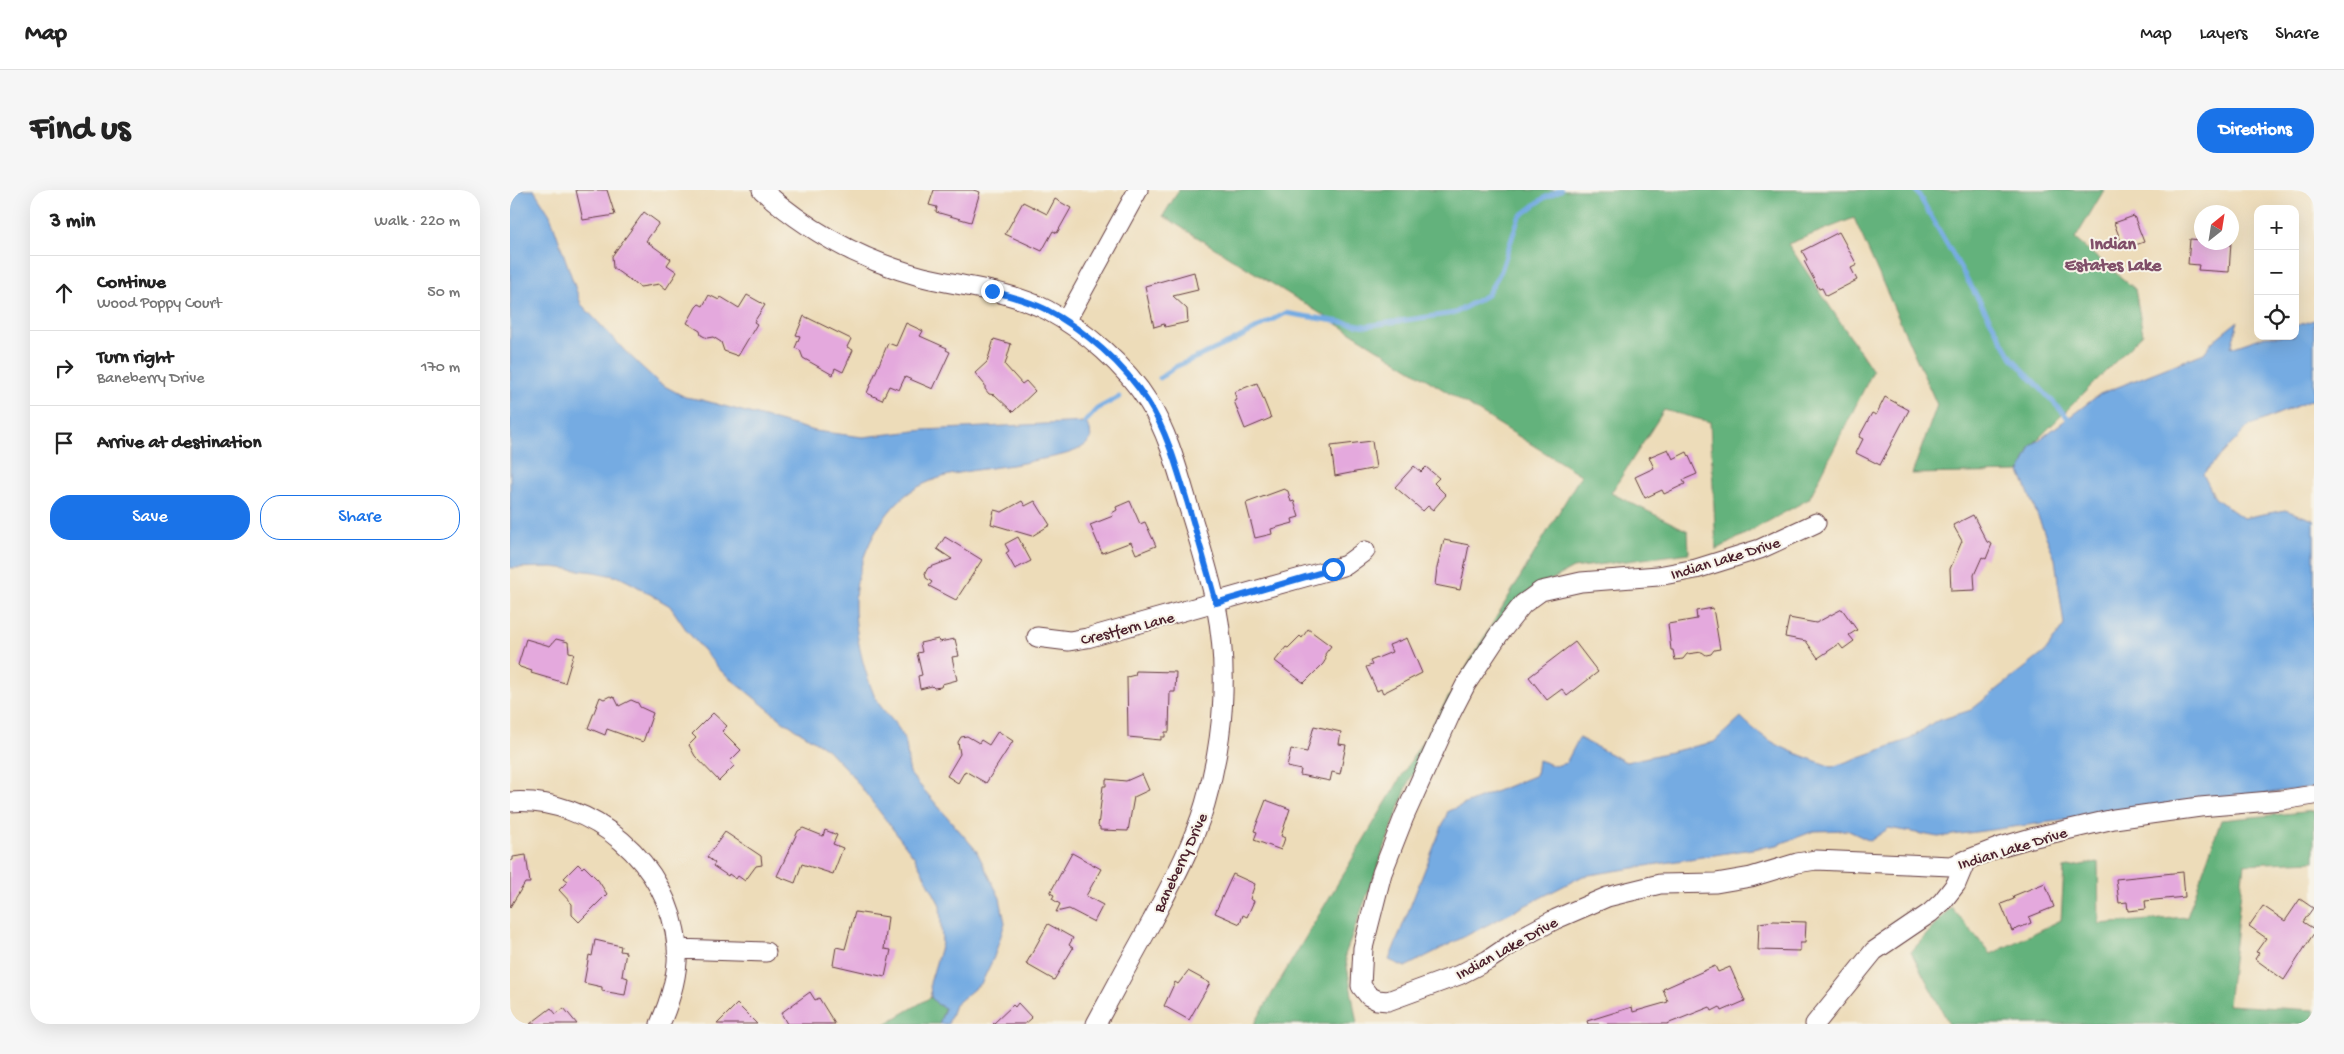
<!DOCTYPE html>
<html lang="en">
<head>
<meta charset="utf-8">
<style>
	:root { --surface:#fff; --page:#f6f6f6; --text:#222; --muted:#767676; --line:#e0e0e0; --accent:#1a73e8 }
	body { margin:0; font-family:"Gochi Hand",sans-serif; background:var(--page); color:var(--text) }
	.controls { position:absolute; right:15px; top:15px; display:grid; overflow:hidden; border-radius:10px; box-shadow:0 5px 20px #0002 }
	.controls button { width:45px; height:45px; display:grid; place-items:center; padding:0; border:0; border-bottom:1px solid var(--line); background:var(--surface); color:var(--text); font:25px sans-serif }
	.compass { position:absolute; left:1684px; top:15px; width:45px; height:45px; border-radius:50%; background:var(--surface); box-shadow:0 5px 20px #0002; rotate:30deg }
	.stop { position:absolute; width:15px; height:15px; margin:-11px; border:4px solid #1a73e8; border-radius:50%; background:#fff }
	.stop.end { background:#1a73e8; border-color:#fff; box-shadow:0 1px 5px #0008 }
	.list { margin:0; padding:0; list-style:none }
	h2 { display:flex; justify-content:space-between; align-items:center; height:65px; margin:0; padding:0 20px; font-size:21px }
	h2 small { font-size:16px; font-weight:400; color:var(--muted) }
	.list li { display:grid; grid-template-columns:32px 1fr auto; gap:15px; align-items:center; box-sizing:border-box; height:75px; padding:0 20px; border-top:1px solid var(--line) }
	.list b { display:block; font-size:19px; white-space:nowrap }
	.list p { margin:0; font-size:16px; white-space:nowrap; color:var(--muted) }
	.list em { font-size:16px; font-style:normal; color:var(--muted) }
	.actions { display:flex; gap:10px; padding:15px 20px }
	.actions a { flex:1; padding:11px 0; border:1px solid var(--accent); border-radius:20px; text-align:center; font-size:18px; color:var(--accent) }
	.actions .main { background:var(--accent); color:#fff }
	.icon { flex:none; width:28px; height:28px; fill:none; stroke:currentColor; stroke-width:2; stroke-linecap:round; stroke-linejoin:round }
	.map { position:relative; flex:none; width:1804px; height:834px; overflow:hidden; border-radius:20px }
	header { display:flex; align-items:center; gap:30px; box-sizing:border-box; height:70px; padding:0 25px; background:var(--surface); border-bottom:1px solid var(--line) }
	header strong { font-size:24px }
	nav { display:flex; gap:28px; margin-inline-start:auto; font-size:18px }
	.intro { display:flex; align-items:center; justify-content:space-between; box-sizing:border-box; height:120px; padding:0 30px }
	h1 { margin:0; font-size:35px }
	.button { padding:12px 22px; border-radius:20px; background:var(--accent); color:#fff; font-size:18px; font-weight:700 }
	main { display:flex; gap:30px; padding:0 30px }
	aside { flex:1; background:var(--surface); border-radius:20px; box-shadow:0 5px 20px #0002 }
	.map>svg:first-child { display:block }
	.forest { fill:#64b27c; stroke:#576854 }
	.water { fill:#74abe2; stroke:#5f6586 }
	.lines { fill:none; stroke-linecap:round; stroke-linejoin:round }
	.stream { stroke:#74abe2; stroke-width:5 }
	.building { fill:#e4a9dd }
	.minor-casing { stroke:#623b40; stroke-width:21 }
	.minor { stroke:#fff; stroke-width:19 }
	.route { stroke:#1a73e8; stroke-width:6 }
	.labels { text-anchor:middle; stroke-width:4; stroke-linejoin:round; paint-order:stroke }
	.street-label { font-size:16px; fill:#4a1f2b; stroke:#f7f3e8 }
	.neighbourhood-label { font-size:18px; font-weight:bold; fill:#804f69; stroke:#f7f3e8 }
</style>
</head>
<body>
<header>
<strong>Map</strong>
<nav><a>Map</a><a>Layers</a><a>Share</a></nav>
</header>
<div class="intro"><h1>Find us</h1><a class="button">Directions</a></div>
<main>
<aside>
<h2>3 min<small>Walk · 220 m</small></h2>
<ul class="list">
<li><svg class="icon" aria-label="ahead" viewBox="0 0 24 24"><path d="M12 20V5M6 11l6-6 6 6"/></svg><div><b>Continue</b><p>Wood Poppy Court</p></div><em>50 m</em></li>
<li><svg class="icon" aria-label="right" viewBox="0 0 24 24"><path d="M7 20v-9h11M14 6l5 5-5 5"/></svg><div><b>Turn right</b><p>Baneberry Drive</p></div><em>170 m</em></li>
<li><svg class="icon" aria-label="arrive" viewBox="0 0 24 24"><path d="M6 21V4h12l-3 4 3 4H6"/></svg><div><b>Arrive at destination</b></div></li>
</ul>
<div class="actions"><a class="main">Save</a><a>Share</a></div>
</aside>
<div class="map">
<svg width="1804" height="834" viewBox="0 0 1804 834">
	<rect width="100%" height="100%" fill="#f7f3e8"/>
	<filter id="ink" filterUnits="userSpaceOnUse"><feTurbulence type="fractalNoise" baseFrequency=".02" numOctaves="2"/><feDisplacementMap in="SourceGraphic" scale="10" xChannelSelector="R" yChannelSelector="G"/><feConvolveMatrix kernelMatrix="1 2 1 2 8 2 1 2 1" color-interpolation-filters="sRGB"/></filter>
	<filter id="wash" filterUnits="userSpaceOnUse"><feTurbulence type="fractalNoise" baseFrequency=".0096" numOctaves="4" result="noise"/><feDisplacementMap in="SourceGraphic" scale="20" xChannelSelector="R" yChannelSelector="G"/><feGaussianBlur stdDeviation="1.12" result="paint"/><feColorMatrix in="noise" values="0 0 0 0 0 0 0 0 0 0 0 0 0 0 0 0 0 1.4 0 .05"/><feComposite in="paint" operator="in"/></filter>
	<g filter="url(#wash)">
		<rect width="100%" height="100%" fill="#eddcb9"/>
		<path class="forest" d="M669,0H1594L1565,49L1625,99L1633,144L1521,256L1510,282L1402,284L1427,215L1344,28L1278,54L1363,181L1299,309L1206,360L1200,232L1154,220L1101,303L1178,341L1179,363L1063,378L1010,407L948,504L899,591L835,765L847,834H744L1071,285L653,26Z
			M1804,621V671L1734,674L1718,815L1804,820V825L1799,834H1439L1401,762L1441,717L1481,764L1551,730L1554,678L1588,672L1589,734L1677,727L1711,630Z
			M421,807L427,814L435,817L429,834H375Z"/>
		<path class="water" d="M0,0H24L40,25L71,114L115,161L149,193L175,207L192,210L305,241L353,247L414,240L575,232L580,239L581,249C569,266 537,267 518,272C481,280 441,279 408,297C372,316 347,369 345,409C344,441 352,475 364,505C371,521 387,532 394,548C399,560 396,572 401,585L466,660L490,708L495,733L484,767L472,792L445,815L438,834H429L435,818L427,814L421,807L420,793L432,753L430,715L405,668L340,583L317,559L273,531L211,481L177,441L160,416L123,394L109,387L84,382L42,377L0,378Z
			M1804,130V209L1739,236L1693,284L1705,308L1733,328L1775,320L1804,330V597L1428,647L1379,638L1360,651L1337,640L1304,641L1267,655L1073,686L895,777L879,770L938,621L1026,585L1028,570L1045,576L1056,573L1069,548L1116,572L1204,552L1231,527C1259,556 1285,563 1322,577L1400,549L1424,532L1461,520L1535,462L1554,435L1545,369L1510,282L1521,256L1590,204L1694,163L1703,151L1728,131L1721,158L1756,146H1785V136Z"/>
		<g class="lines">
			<path class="stream" d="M1406,0L1502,168L1558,228
				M650,188L665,177L721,152L775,123L856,136L945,123L977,105L991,81L1009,27L1034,8L1051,0
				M575,232L587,219L609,207"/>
		</g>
		<g id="blocks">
			<path class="building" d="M66,0H97L105,25L73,30Z
				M424,0H463L470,2L461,32L426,22L427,17L419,15Z
				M545,9L561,18L547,43L543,41L532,61L495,44L513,12L537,24Z
				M134,22L149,33L136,51L161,69L157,75L167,82L156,99L150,94L130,97L103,78L102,66Z
				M1624,26L1634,52L1614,59L1604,33Z
				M1329,42L1347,75L1341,78L1347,90L1316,106L1312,98L1309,99L1294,71L1297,70L1292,61Z
				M1680,49L1692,50V52H1721L1719,82L1688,80L1689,75L1678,74Z
				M684,82L688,100L663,106L677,119L678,132L655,137L654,134L644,137L635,96Z
				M199,105L209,110L211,107L229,118L237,105L255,115L244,132L247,134L228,166L214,161L211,152L203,147L197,148L191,145L190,141L177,133L186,117L189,114L193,116Z
				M294,126L341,149L337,157L343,160L333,182L325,178L323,185L293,168L290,160L285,158L290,146L286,145Z
				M396,133L413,141L410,146L437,158L436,160L440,162L423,199L395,187L389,200L379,196L372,210L357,203L378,153L386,156Z
				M484,149L501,154L495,175L512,194L516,191L525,201L503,222L485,205L479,204L475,199V195L465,183L477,172Z
				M747,193L761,228L735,239L724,211L727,210L724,202Z
				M1375,207L1399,220L1370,275L1346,263L1353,249L1349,247L1362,223L1366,225Z
				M862,251L866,278L825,286L821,256Z
				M1158,259L1163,269L1177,262L1187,284L1173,290L1175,294L1154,304L1152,300L1135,308L1125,287L1144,278L1139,267Z
				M904,276L911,282L916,277L929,288L924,293L936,305L923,320L918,316L913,321L885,297Z
				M774,299L778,301L781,312L784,311L789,327L782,329L783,333L761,339L762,344L745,348L736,313Z
				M512,311L515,316L525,311L540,335L522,346L481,334L484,320L492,322Z
				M620,311L630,334L635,332L646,356L626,364L621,352L592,363L580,335L603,326L602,323L607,320L606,317Z
				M1463,325L1477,352L1482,354L1476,369L1472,367L1464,385L1465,400L1441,401L1440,379L1452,351L1443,335Z
				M435,347L472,370L446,410L419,396L422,392L416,388L415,383L418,378L442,369L427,359Z
				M508,347L521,371L505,379L496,363L499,361L495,354Z
				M934,350L959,355L950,400L925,395L927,378Z
				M1203,418L1210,459L1204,460L1201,464L1196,465L1192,462L1177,464L1173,469L1165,470L1163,460H1161L1158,434L1187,429L1186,421Z
				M1332,419L1347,440L1339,445L1344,451L1333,459L1329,454L1308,468L1296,451L1275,447L1279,428L1306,433Z
				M798,439L821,456L815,464L816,469L813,474L794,493L765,471L776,457L778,458L790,446L792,448Z
				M897,448L912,483L873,503L871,499L867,501L856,477L862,475L860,471L882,462L879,455Z
				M16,449L40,456L46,449L58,452L59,462L64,463L55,493L21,483L22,481L10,477L8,475Z
				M428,449L429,452L445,449L449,466L442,467L447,490L432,494L431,497L424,498L422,496L410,499L408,486L412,485L407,463L412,462L410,453Z
				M1065,452L1088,482L1057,506L1052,499L1037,510L1019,487Z
				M626,481L666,482L665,502H660L659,542H655V547H651V550L618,547L617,487L625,485Z
				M100,506L105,508L109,516L121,510L128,513L130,517L143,523L133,552L97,539L95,545L78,538L90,507L94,509Z
				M203,523L217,536L212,541L231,560L220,571L224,576L209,591L185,566L179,555L186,548L182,544Z
				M804,536L831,542L829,554L836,555L830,584L822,582L820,591L790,585L791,580L777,577L781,559L797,562Z
				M488,541L503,551L476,593L455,581L448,593L437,586L450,564L448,552L451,547L457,546L469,553L471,550L479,555Z
				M632,584L639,600L624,607L618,641L590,640V637L588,636L593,596H596V589L616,591Z
				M756,610L780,619L771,646L775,648L771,660L744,650L747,642L744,641Z
				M293,638L313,646L315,640L327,645L323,654L333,658L323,684L292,674L285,693L267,686L288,641Z
				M215,642L251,666L252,675L246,676L235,691L228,686L226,689L219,684L218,686L203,676L205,673L197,667Z
				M562,663L591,679L576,706L593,715L584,732L559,719L546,722L550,714L542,709L544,705L540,703Z
				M16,665L20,693H15L0,717V671L3,670V667Z
				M68,674L72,678L74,676L88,690L97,704L69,732L62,725V714L49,700L58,691L54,688Z
				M1673,682L1675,707L1635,711L1636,719L1618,721L1617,712L1609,713L1606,689Z
				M723,684L745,694L740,709L744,711L737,727L733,725L730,734L705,723Z
				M1535,693L1544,717L1519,727L1521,733L1502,741L1491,714L1504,709L1503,706Z
				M1790,709L1803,718L1793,732L1804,739V743L1774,790L1745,769L1749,763L1746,762L1756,748L1739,736L1753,716L1775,731Z
				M345,722L378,727L374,759L381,760L375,787L323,775L326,757L335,759Z
				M1264,731L1296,732L1295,753H1290V761L1248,760L1249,733Z
				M538,734L563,748L559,755L563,758L544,790L516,774Z
				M85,750L111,756L110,761L116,762L112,786L118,788L115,805L92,801V797L74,793L79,765L82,766Z
				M1205,776L1208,782L1220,777L1235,811L1212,821L1210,817L1202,821L1200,817L1157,834H1078L1077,831L1122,817L1123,822L1158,812L1153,799Z
				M678,781L700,793L679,830L654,816L665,792L668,794Z
				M300,802L305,810L309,808L325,834H277L271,823Z
				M508,813L522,828L515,834H483L503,815L505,817Z
				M227,814L247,834H207Z
				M41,818L46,824L54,818L67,834H20Z"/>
		</g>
	</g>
	<g filter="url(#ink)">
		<use href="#blocks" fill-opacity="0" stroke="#623b40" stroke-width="1"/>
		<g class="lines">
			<g class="minor-casing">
				<path id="minor" d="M252,0C298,41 353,71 413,87C454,97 498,100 537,120C576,141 615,175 639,213C659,245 668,282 679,318C689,350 699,382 706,415C719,480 714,550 695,614C683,655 662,693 642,731C623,765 604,800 586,834
					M556,131L628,0
					M1306,333L1250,359L1186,379L1148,386L1071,392L1031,401L1013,414L989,444L956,494L941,523L894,627L872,683L853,758L851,796L859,806L867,810L878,811L949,785L978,770L1012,747L1046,729L1097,707L1150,694L1206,693L1241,687L1287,673L1306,670L1441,676L1490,657L1521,648L1604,629L1690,617L1772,610L1804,605
					M527,447L559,451L577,448L823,379L836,375L855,361
					M0,612C82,606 160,674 167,756C169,782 160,811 150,834
					M167,759L256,762
					M1305,834L1364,761L1420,723L1432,712L1446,694L1456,670"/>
			</g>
			<use href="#minor" class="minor"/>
		</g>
	</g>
	<g class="lines" filter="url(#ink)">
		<path class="route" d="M482,101C500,106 519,111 535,119C575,140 614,174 638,212C657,242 667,278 677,311C687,345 697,379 706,413L823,379"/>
	</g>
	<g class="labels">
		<g class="street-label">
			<text transform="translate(1215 367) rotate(-17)" y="6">Indian Lake Drive</text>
			<text transform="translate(617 437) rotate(-14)" y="6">Crestfern Lane</text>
			<text transform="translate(1502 657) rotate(-17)" y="6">Indian Lake Drive</text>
			<text transform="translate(669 672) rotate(-65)" y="6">Baneberry Drive</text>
			<text transform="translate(996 757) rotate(-29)" y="6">Indian Lake Drive</text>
		</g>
		<g class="neighbourhood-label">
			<text x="1603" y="59">Indian<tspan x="1603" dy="21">Estates Lake</tspan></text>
		</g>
	</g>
</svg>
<div class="controls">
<button>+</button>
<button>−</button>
<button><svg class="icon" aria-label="locate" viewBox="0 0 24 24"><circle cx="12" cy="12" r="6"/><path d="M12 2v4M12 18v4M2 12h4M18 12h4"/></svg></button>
</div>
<svg class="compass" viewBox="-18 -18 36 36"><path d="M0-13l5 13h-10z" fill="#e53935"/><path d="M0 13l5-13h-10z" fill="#767676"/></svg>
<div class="stop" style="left:823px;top:379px"></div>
<div class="stop end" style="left:482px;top:101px"></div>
</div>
</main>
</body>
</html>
